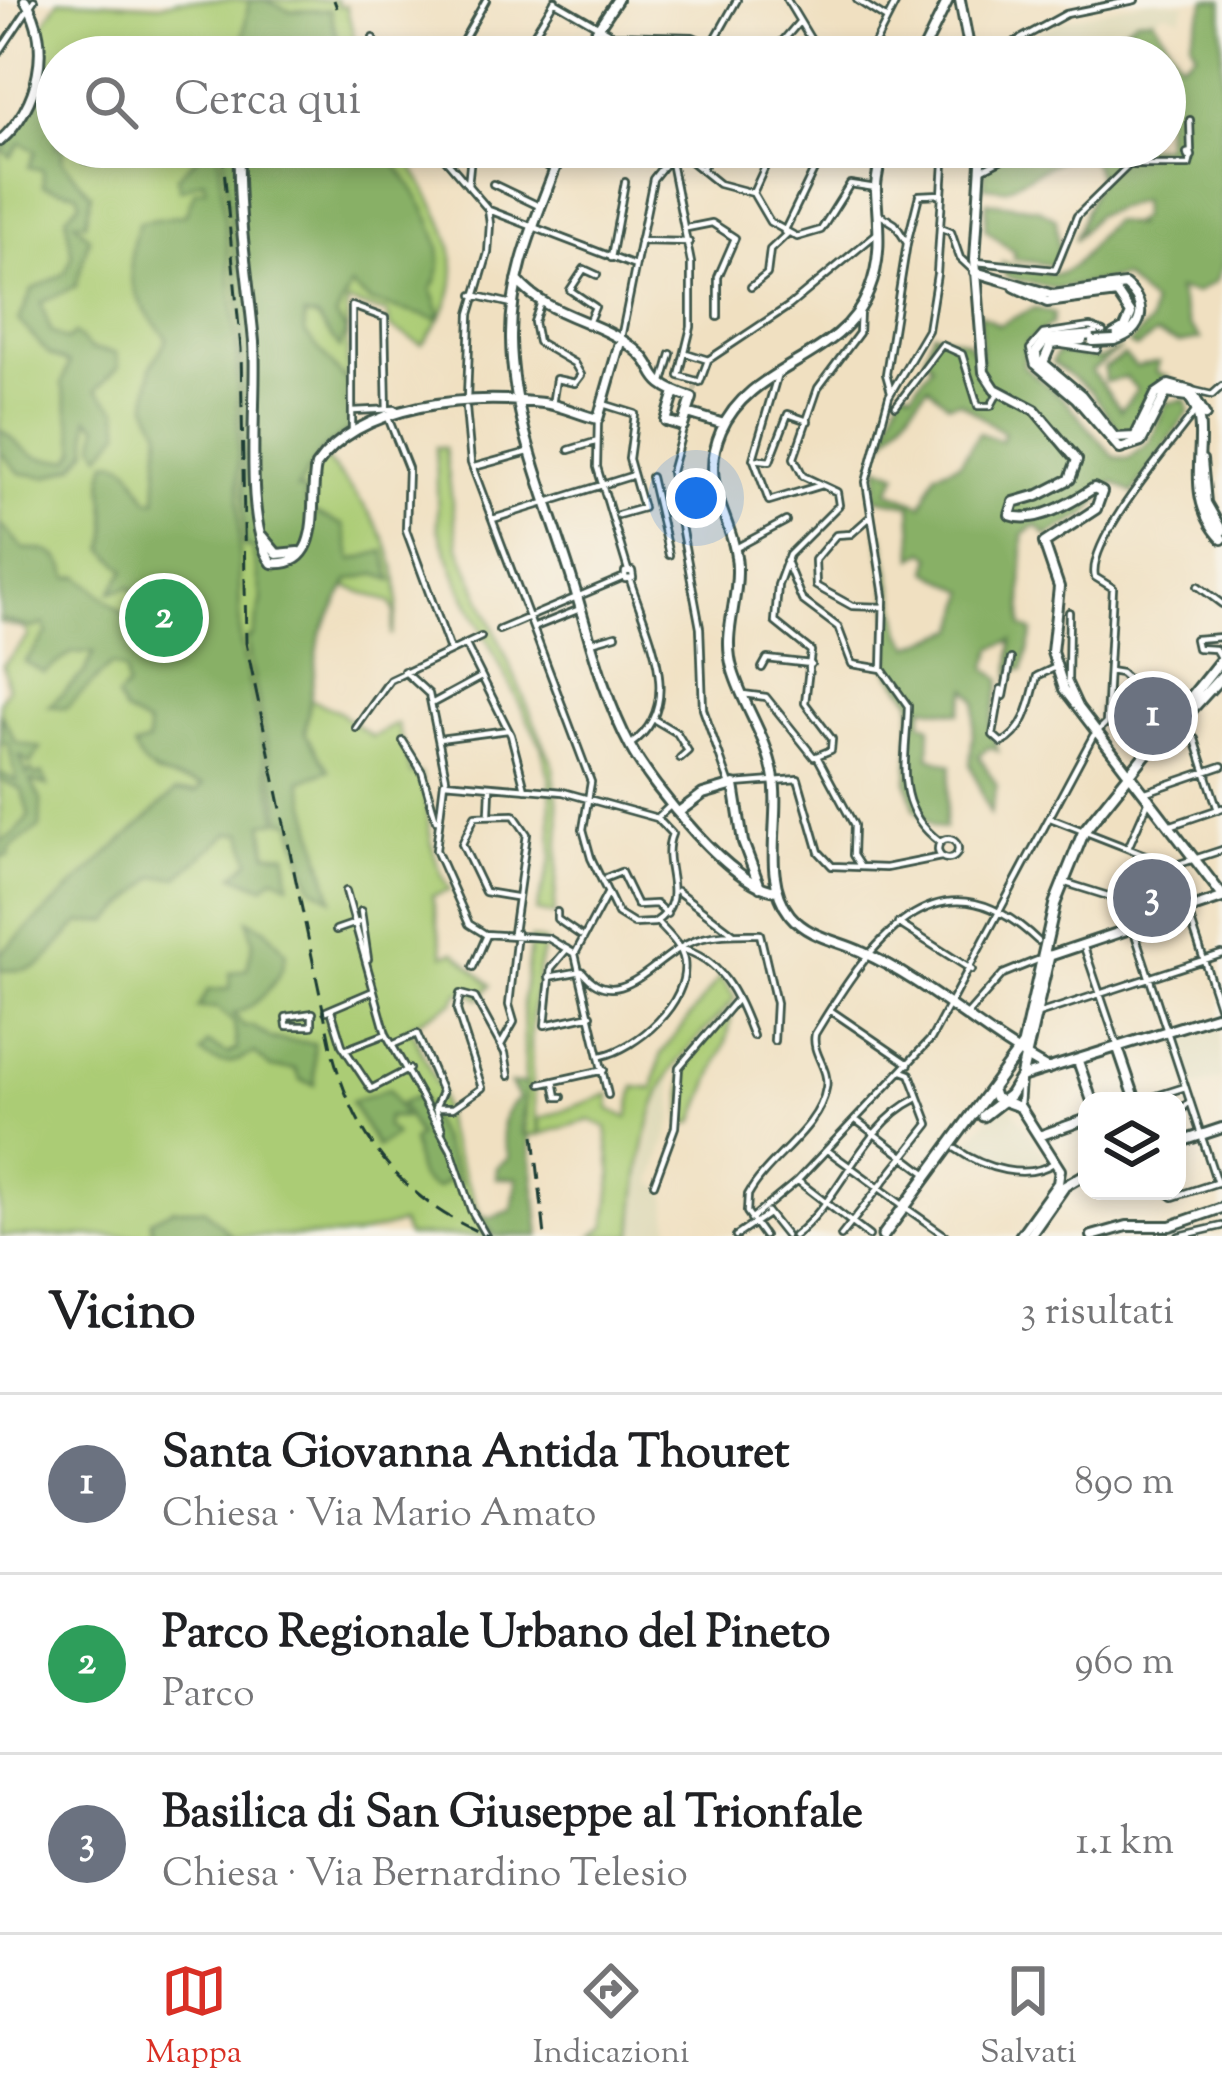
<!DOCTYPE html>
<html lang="it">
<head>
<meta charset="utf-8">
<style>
	:root { --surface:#fff; --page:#f2f2f2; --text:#202124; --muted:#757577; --line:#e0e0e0; --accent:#d93025 }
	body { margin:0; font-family:"Sorts Mill Goudy",serif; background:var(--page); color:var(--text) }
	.controls { position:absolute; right:36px; bottom:36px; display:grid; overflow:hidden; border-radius:24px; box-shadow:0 6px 18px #0003 }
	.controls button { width:108px; height:108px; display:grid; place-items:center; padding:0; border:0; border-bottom:3px solid var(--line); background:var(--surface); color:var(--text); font:60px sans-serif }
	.you { position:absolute; left:696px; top:498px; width:42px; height:42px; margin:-30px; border:9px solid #fff; border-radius:50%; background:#1a73e8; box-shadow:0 0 0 18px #1a73e833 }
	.badge { display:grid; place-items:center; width:78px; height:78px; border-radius:50%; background:var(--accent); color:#fff; font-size:39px; font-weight:700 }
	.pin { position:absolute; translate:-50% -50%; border:6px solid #fff; box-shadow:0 3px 12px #0006 }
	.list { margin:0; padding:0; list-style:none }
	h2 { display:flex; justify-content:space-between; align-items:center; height:156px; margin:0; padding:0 48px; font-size:51px }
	h2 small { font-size:39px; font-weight:400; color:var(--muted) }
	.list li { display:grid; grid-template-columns:78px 1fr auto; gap:36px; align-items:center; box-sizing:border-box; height:180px; padding:0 48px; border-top:3px solid var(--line) }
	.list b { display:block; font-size:45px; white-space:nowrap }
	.list p { margin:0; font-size:39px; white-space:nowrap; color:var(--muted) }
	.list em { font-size:39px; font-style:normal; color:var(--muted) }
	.icon { flex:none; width:66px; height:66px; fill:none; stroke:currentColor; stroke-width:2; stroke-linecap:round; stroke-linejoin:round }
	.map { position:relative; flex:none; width:1222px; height:1236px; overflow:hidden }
	.search { position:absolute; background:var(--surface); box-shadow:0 6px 18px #0003; left:36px; right:36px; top:36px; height:132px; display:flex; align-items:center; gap:30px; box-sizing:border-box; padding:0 42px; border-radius:66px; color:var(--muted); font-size:45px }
	.sheet { height:696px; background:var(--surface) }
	nav { display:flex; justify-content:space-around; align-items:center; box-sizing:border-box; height:168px; border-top:3px solid var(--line); background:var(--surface); font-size:33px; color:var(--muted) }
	nav a { display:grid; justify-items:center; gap:6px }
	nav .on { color:var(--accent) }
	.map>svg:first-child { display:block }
	.built { fill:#ded9b7 }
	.green { fill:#abcc75; stroke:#658454; stroke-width:3 }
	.forest { fill:#88b066; stroke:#54764d; stroke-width:3 }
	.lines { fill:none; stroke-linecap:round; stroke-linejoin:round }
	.street-tunnel { stroke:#c6bfa5; stroke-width:4.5; stroke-dasharray:4.5 2; stroke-linecap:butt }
	.street-casing { stroke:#3e5549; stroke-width:10 }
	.secondary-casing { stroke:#3e5549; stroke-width:14 }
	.primary-casing { stroke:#3e5549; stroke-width:15 }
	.street { stroke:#fff; stroke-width:4.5 }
	.secondary { stroke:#fff; stroke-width:8 }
	.primary { stroke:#fff; stroke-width:9 }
	.rail { stroke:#1f3d34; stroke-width:3; stroke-dasharray:18 9; stroke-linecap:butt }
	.secondary-bridge-casing { stroke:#3e5549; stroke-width:14; stroke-linecap:butt }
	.secondary-bridge { stroke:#fff; stroke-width:8 }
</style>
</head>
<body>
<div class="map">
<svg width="1222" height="1236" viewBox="0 0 1222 1236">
	<rect width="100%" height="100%" fill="#f7f3e8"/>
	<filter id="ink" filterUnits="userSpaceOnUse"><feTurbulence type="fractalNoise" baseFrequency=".00833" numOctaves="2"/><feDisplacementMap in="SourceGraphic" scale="24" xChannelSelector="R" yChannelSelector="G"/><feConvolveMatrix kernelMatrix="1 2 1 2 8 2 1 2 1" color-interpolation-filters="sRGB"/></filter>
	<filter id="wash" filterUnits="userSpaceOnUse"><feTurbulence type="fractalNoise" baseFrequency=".004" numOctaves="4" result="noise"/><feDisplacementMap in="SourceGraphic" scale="48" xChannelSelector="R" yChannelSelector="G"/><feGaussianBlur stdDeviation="2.7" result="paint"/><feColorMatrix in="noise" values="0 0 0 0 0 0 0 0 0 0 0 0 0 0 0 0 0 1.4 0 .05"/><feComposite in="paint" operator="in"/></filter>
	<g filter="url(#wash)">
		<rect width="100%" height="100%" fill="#f0e0c1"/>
		<path class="built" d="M1149,0L1185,3L1181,18L1164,12L1098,57H1017L1010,47L1062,20Z
			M1220,1026L1222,1078L1189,1089L1174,1041Z
			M671,1074L674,1117L652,1182L665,1190L671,1236H633L636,1196L661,1092Z
			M1011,1107L1049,1163L1040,1169L980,1158L964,1148L993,1113Z"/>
		<path class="green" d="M59,0L160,5L179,0H337L338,7L346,5L359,57H57V147H402C440,220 486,267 422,344L390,327L387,313L347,302L348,434L321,454C368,507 416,559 391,636L395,612L390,602L339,584L320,626L310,699L339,712L372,737L397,724L411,774H421C429,813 427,855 450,890L432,896L444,955L455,952L491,985L479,999L469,991L459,992L453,1002L410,1026L440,1092L446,1131L490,1236H407L401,1223L353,1236H0V701L8,688L3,665L29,636L25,629L0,623V147L32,106L45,57L42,26Z
			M436,447L445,448L458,545L553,765L560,824L554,915L536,911L552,857L550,781L541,746L460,587L438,529Z
			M531,939L545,942C527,1008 528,1069 539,1135H526L523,1000Z
			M720,977L735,998C709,1028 675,1057 661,1090C643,1132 636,1191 633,1236H592L606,1226L612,1175L606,1127L590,1120L541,1134L539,1119L609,1094L610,1109L628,1118L635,1087L653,1089L661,1054Z
			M732,1009L728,1036L694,1122L683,1125V1066Z"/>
		<path class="forest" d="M249,0H265L290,11L330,10L342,57H240Z
			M1206,0H1222V266L1216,281L1196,293L1177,290L1189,325L1201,339L1180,343L1156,334L1136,348L1129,344L1150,323L1152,304L1123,277L1056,289L1006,277L1002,263L1057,275C1086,264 1090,240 1112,221L1137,226L1132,223L1140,218L1141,200L1096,215L1074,241L1099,177L1087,147H1165V57H977L996,46L1004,54L1098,48L1137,19L1153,18L1181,63L1196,52L1190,41Z
			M52,92L57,94V147H63L62,161L91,194L86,223L75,222L89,238L76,286L41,303L51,332L67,340L75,334L91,349L116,353L119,366L96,390L117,409L121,431L101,455L95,445L98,426L88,418V449L75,466L47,477L20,473L0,452V429C28,449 26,462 70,459L77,450L62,384L69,363L50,355L19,321L32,290L65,273L72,257L66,216L80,202L77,193L43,186V170L29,167L36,151L21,143L11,157L3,151L36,101Z
			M195,147H218L237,349L240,639L278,821L263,823L267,853L286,854L289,884L274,877L263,887L234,875L250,861L243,833H229L178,877H155L110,921L80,923C42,955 54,973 0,970V954L176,791L197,792L203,785C173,777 146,780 134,747L148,742V726L125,713L117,698L127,688L125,671L112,664L66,708L49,706L85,672L94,652L72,653L44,673L25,662L47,633L44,624L32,628L0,619V523L24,549C49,548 62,554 69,578L79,576L153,639L131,587L111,592L125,570L104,549C115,520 96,494 107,462C132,456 136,483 148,500H156L160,430L147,405L151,367L167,338C132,299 121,274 139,222L185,215L195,191L206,189L204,180L180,190L177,177L197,158Z
			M223,147H383C408,180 461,248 431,289L440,312L437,319L371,302L351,286L336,316L346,331L340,348L317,318L304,315L305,333L348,383L349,430L320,451L297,489L303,490L309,511L343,525L352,560L384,551L392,580L376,574L349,580L320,635L305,733L329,770L301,781L332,899L311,886L291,821H282L250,660L247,638L252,637L262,600L252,548L244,547L241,322Z
			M986,147H1084L1005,189L984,187Z
			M987,202L1037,208L1056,219L1059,256L1051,265L1014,259V252L985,229Z
			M1034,308L1054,314L1052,324L1026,342L1023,366L1064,399L1114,457L1129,459L1150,442L1166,403L1186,400L1189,411L1133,493L1113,482L1087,514L1047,536L1036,525L1023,535L1022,626L1033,632L1023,670L1017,669L1009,682L1012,640L993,648L986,669L1001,679L990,728L998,751L989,747L979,756L997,786L990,814L970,764L976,701L967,689L959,713L924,707L921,722L930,726L929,757L951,765L944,829L932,826L914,808L907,781L912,701L888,670L890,606L878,533L883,534L902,633L911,646L957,629L967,592L928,571L932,556L925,551L914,558L911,505L875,498L879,466L898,474L888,491L922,505L936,473L960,463L979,433L1002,441L1004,433L960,402L948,404L928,386L882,445L902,387L912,392L932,365L925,356L933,332L967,342L981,361L980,314L999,325Z
			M1121,348L1091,371L1121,410L1137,390L1126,377L1105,382L1104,368L1124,355L1136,367L1159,362L1156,372L1168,376L1146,396L1132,433H1121L1091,391L1052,362L1058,352L1099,359Z
			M2,715L16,742L41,748L30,764L19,755L27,775L31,770L35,776L42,773L48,786L31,781L41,800L40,827L10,848L9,856L0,857V841L14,835L29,816L22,790L0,779V773L17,781L8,743L0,744Z
			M248,920L266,929L286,953C284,977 258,1007 234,1014L244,1027L252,1026L272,1039L314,1043L315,1085L301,1080L295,1069L271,1068L254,1053C233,1065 221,1067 201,1053L208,1043L228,1054L237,1049L234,1023L217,1008H198L208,990L229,989L230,973L247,969L253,942Z
			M526,1083C528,1104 519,1114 523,1134L529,1135L540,1236H495L479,1215L491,1218L512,1210L517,1178H496L497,1167L509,1157C500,1135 498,1112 519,1099L510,1084Z
			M389,1089L404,1117H388L386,1127L396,1135L377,1147L351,1102Z
			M420,1095L457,1174L461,1183L451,1178L437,1188C410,1181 418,1159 412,1141L418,1136L401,1103Z
			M173,1209H204L232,1236H146L152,1233L151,1220Z"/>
	</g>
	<g filter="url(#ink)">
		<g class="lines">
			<path class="street-tunnel" d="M694,391L696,384"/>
			<g class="street-casing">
				<path id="street" d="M486,0L464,39L520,57
					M787,0L811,40L832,57
					M857,0L887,19
					M554,1L613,35L693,37L712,45
					M373,38L377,57
					M714,44L735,57
					M0,51L34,0
					M520,57L555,0
					M705,57L737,0
					M769,57L799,22
					M868,57L897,0
					M1002,57L1004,48L1066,14L1135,0
					M1190,120L1191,152
					M435,147L488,209L490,224L488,253L470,314L467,399
					M510,147L553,169
					M668,147L691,263V327L679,376L697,381
					M747,147L769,157
					M937,147L979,150
					M1191,152L1192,156L1188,157L1187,153Z
					M668,160L688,159L719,184L753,193L770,222L797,237L821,230L850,184L876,188
					M702,169L713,147
					M981,170L1008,156L1011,147
					M493,184L539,206
					M468,186L471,155
					M753,193L774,147
					M489,210L635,266
					M879,214L895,224L907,243L886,374L891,392
					M687,228L712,223L735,238L718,277V317
					M941,228L951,232L960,258L975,272
					M784,232L825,147
					M640,241L689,242
					M907,243L919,195L941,194
					M611,258L625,182
					M977,262L1055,270L1077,216L1129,165H1189L1191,157
					M751,287L767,274L770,250L788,233
					M473,295L512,304
					M541,302L534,322L538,342L574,363L581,375L575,383L556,379L552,405
					M587,325L595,307L570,290L584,269L597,275
					M621,338L653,179L668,160
					M686,353L708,360
					M708,360L789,306L876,234
					M1034,365L1030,349L1043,334L1090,327L1103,332L1097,350L1063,345
					M778,373L753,459L770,461L788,414L808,421
					M663,382L671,354
					M700,382L708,360
					M1191,390L1212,395L1222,386
					M603,404L635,414L629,459L643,508L618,515
					M896,406L942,345L962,354L978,406H991L999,391
					M466,408L471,463L591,782L583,829L591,858L618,914L634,924L654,923C692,899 658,868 672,834
					M353,411L395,409
					M598,419L597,467L628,570
					M683,429L671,472L700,628L703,709L730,785
					M352,430V306L385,318L387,415L408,468L406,530L450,650
					M569,450L595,442
					M754,460L769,501L822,485
					M474,467L532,451
					M651,477L669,555
					M869,518L851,534L836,535L815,560L816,586L852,606L884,607
					M493,519L631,476
					M734,549L786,521
					M786,561L802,600L838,627L852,664L882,669
					M632,571L633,578L625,579V572Z
					M1198,586L1222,604
					M1069,612L1068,681L1079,705
					M535,627L580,609
					M499,630L624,577
					M591,642L616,635
					M466,645L511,735L525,789
					M1221,659L1215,649L1197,648L1195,639L1222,637
					M762,668L767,659L811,664
					M882,669L884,596L866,482L889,396L928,330L937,274L945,147
					M882,669L908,706C907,760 891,805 940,842
					M404,671L429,694L446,778
					M1109,671L1121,673L1170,717
					M1001,689L993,735L1002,743C1026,731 1031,699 1037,676L1054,668
					M743,694L766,697L814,757L831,750L832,739L805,703L811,651L775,622L778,585L789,555L839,505L837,492L803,476L794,458L818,388L859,333L860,310
					M1004,696L1011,659
					M433,703L481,677
					M655,720L677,733L688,751L680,758
					M1178,724L1195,739L1218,810
					M356,728L390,680L481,637
					M439,739L508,730
					M403,741L422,772L436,820
					M630,745C687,705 647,634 630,580
					M818,758L854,825L853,855L860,866
					M735,784L798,779L819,852L832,866L886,868L941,857
					M1146,792L1222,766
					M489,813L490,789
					M657,818L672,834
					M657,818L672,804
					M1050,818L1173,866
					M1169,826L1222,808
					M938 849a10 10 0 1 1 20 0a10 10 0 1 1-20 0Z
					M1128,848L1150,798
					M1173,866L1222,1015
					M1173,866L1222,850
					M606,878L621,872L637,905L656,904L667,914
					M1063,882L1124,901L1217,1183
					M346,891L386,1034L451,1150L471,1210L486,1236
					M677,891L734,934
					M361,911L368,959
					M557,912V919L580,935
					M898,923L972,970
					M336,930L359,922
					M513,933L527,834L514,815L475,816L462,844L485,892L515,897
					M1083,944L1118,1047
					M679,948C724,960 737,996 753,1036
					M567,949L551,968L545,1025L591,1015
					M576,952L607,894
					M575,954L548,938L485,934L469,924L436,850L444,782L563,792L657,818
					M575,954L608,1095
					M473,967L487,935
					M583,972C619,1017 657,954 694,941C714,933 739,934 760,934L776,1003L774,1041
					M549,977L582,971
					M331,1010L342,1045L371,1089L409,1069
					M830,1010L909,1064
					M326,1011L373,991
					M312,1013V1026H287L286,1017L313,1013
					M1038,1014L1222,954
					M966,1016L1003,974L1040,959
					M392,1045L417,1034L442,1092L435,1108L442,1130
					M501,1045L514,1022L509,1005L517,933
					M347,1049L386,1034
					M601,1056C636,1049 690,1003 684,961C682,946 667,933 657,922
					M554,1081L557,1097H562
					M541,1084L604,1070
					M1141,1101L1185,1087
					M1020,1107L1022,1078
					M435,1108H453L482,1088L457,1010L460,994L475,998L505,1053L509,1076
					M1177,1115L1189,1102
					M856,1120L928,1175
					M956,1149C983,1168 1027,1182 1055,1162
					M827,1150L904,1206
					M798,1181L869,1236
					M654,1184L675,1127L679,1067L737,999
					M1165,1191L1173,1197L1222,1181
					M909,1210L946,1236
					M767,1212L786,1236
					M751,1219L797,1181L931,1039L1093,736L1106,723L1113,588L1095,577C1086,542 1171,444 1194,413
					M736,1236L768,1214
					M764,1236L747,1212L748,1195C768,1158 819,1130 826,1088C830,1068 811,1054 815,1034C868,946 936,843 1038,941
					M794,1236C842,1199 861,1126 916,1099
					M841,1236L929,1124L910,1074L902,1071
					M1179,1236L1222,1226"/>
			</g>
			<g class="secondary-casing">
				<path id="secondary" d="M960,0L971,57
					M579,57L617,0
					M920,57L948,0
					M34,90L45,83L57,87
					M0,141C39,107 53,44 25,0
					M79,147L86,158L97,161L173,147
					M239,147C237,213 248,277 254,342C258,395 242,525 272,563C326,568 308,499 316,466C360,402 472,394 543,403C561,405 580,415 598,419L621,339
					M563,147C540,212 510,268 511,339C512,420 547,499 571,576C589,634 602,694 631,748C651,785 734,889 777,891
					M883,147C881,162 875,177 876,192C878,227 883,256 869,291C841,363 751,362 721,431C696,489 738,521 737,572C737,607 722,636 733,671C744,707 766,736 773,773C782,818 760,877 790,915C809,938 837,940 862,952C929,982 983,1035 1048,1069
					M982,147L975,259L984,372L995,389L1035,410L1077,460L1070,479L1037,496
					M975,272L1053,295L1125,285C1149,305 1144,331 1114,340
					M517,280C547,316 595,319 631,346C664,371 639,380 692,398L683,426L666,421L675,392
					M1015,287L1047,302L1117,293L1131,314L1125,328L1113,335
					M1094,335L1046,339L1036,352L1037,365L1076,398L1120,449L1141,442L1166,393L1188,396C1219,430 1175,489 1222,539
					M1082,340L1051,344L1043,363L1081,395L1115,438L1135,437L1156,394L1169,385L1191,391L1205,415
					M688,413L724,424
					M1202,460L1206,503L1222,531
					M1038,495L1014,502L1010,515C1036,525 1072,502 1094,488L1102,492L1096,509L1044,543L1059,587L1052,652L1064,689L1222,895
					M262,536L277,554L298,552
					M680,811L703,794L734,785L743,842L760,887
					M1049,956L1222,898
					M1118,1048L1136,1101
					M1078,1061L1092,1101
					M1021,1077L1222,1014
					M992,1089L995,1098L1020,1107L1060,1170
					M1039,1136L1087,1119
					M1177,1143L1222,1128
					M1020,1236L1058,1183L1060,1170
					M1030,1236L1065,1186L1087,1173
					M1092,1236L1127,1226H1170L1222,1208"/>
			</g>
			<g class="primary-casing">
				<path id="primary" d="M1169,734L1222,676
					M983,1116L1010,1095L1021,1077L1049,956
					M883,1236L1023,1045L1055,903L1084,831L1222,659"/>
			</g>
			<use href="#street" class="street"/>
			<use href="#secondary" class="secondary"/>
			<use href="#primary" class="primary"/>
			<path class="rail" d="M334,0L337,8
				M222,147L241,349L246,643L331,1047C353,1136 402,1201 488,1236
				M534,1135L545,1236"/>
			<g class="secondary-bridge-casing">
				<path id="secondary-bridge" d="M1093,341L1114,340"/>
			</g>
			<use href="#secondary-bridge" class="secondary-bridge"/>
		</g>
	</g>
</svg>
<div class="controls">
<button><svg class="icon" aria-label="layers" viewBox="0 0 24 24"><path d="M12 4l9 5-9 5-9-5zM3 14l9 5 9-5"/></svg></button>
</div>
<div class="you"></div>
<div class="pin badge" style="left:1153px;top:716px;background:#6b7280">1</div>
<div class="pin badge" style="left:164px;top:618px;background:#2e9e5b">2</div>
<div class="pin badge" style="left:1152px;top:898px;background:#6b7280">3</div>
<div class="search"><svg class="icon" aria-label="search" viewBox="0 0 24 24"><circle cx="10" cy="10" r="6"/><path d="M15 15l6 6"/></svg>Cerca qui</div>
</div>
<section class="sheet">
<h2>Vicino<small>3 risultati</small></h2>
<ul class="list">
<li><span class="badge" style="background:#6b7280">1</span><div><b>Santa Giovanna Antida Thouret</b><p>Chiesa · Via Mario Amato</p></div><em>890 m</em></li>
<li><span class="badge" style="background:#2e9e5b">2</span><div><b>Parco Regionale Urbano del Pineto</b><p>Parco</p></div><em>960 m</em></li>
<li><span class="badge" style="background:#6b7280">3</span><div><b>Basilica di San Giuseppe al Trionfale</b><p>Chiesa · Via Bernardino Telesio</p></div><em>1.1 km</em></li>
</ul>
</section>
<nav>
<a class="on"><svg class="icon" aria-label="map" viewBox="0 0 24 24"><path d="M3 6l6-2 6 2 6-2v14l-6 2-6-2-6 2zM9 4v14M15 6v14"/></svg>Mappa</a>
<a><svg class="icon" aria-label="directions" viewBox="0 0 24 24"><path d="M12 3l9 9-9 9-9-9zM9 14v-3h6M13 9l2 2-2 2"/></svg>Indicazioni</a>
<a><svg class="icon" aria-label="saved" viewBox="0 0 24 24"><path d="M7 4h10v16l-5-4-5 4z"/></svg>Salvati</a>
</nav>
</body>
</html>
